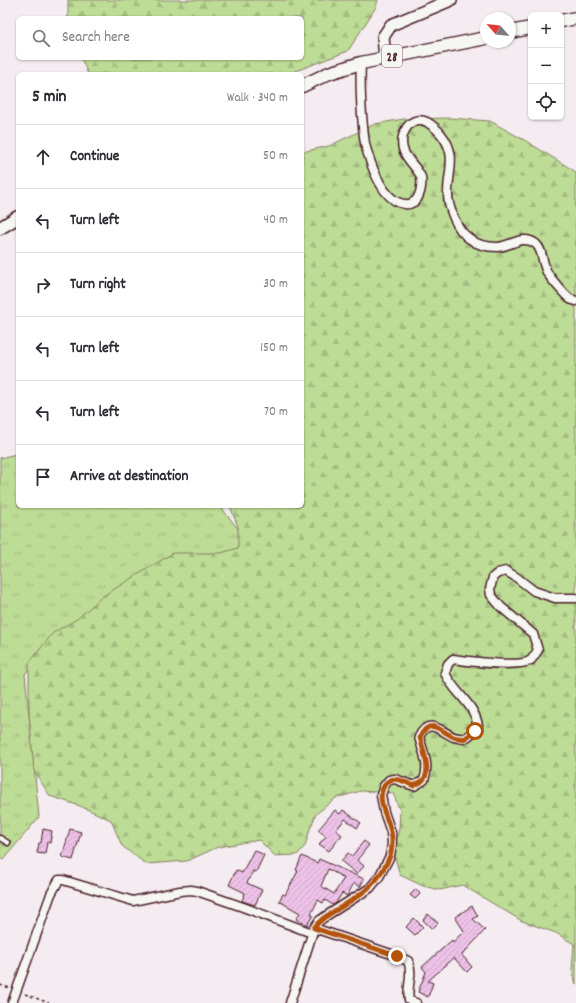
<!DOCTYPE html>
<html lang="en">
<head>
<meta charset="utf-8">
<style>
	:root { --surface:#fff; --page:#f2f2f3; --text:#2b2b33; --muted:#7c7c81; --line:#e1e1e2 }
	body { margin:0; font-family:Dekko,sans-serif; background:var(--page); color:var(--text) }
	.controls { position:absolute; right:12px; top:12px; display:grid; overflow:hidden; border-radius:6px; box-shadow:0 1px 3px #0004 }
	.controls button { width:36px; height:36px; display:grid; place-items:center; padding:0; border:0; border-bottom:1px solid var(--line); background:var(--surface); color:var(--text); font:20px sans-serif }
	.compass { position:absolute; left:480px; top:12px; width:36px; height:36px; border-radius:50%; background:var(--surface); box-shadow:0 1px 3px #0004; rotate:297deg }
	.stop { position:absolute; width:12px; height:12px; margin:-9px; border:3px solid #b45309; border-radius:50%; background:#fff }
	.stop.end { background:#b45309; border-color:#fff; box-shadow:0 1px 4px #0008 }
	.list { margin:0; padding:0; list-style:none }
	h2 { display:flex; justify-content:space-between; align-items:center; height:52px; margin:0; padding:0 16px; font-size:17px }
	h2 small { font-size:13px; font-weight:400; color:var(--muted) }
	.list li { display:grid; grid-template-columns:26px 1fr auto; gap:12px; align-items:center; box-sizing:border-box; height:64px; padding:0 16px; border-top:1px solid var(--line) }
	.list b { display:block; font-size:15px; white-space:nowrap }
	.list em { font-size:13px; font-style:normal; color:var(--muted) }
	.icon { flex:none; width:22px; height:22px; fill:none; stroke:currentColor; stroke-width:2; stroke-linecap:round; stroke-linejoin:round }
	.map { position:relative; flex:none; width:576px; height:1003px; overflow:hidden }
	.search { position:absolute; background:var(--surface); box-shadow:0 1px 3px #0004; left:16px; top:16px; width:288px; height:44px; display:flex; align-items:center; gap:10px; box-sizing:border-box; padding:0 14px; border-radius:6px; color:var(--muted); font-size:15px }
	.panel { position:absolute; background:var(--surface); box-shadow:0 1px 3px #0004; left:16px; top:72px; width:288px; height:436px; border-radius:6px }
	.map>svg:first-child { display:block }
	.grass { fill:url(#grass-tufts); stroke:#847e60 }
	.forest { fill:url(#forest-firs); stroke:#847e60 }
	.building { fill:url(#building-hatch); stroke:#4a1f2b; fill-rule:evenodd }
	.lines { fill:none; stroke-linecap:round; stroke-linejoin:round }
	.lane-casing { stroke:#4a1f2b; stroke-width:7 }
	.street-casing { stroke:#4a1f2b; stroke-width:11 }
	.secondary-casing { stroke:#4a1f2b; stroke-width:14 }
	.primary-casing { stroke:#4a1f2b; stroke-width:15 }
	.path { stroke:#4a1f2b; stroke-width:1.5; stroke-dasharray:3 3; stroke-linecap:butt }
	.lane { stroke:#f6f6f2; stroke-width:4 }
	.street { stroke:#f6f6f2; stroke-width:8 }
	.secondary { stroke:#f6f6f2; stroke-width:11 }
	.primary { stroke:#f6f6f2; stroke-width:12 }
	.route { stroke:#b45309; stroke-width:5 }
	.labels { text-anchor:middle; stroke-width:4; stroke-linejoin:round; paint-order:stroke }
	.shield { fill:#f6f6f2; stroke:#7e6067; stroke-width:1 }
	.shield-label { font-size:13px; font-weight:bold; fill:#4a1f2b }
</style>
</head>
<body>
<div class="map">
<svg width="576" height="1003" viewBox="0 0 576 1003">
	<defs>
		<pattern id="grass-tufts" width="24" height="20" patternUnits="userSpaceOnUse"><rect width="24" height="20" fill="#bddc95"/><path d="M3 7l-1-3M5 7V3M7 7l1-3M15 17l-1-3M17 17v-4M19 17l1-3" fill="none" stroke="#a4bc81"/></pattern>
		<pattern id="forest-firs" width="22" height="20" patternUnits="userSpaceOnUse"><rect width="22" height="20" fill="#bddc95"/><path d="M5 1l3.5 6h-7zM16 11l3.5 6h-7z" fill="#a4bc81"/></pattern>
		<pattern id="building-hatch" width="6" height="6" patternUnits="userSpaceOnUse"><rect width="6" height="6" fill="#edc2e8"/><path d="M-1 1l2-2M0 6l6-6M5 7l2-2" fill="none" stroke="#cda6c7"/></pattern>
	</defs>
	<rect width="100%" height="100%" fill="#f4ecf0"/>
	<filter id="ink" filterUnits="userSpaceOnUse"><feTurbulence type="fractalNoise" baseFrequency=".025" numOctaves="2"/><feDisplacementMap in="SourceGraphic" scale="8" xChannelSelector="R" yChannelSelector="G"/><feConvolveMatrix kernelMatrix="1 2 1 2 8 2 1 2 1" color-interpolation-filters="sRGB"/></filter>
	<g filter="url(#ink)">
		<path class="grass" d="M16,454L18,455V506H220L250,544L67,629L25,674L39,817L3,860L0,858V458Z"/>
		<path class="forest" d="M68,0H378L376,7L348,51L288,74H88L81,58H302V18H68Z
			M450,118L490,121L526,141L576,172V984L572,970L574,944L556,933L522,921L462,885L440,890L423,886L400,875L394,854L399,829L400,811L393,793L361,791L336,798L316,814L310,829L305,846L297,855L275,856L259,840L218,847L187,861L146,864L122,846L111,820L80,806L50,796L34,771L29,713V663L53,633L77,619L103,596L173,553H221L238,548V527L230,506H302V152L329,146L375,124L404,119Z"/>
		<path class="building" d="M335,810L340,814L343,810L361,823L357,828L345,819L336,830L342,835L329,851L319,844L326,836L318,830Z
			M43,829L52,831L50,843L47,842L45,854L37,853L39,843H41Z
			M70,829L81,832L73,860L62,857Z
			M364,841L369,845L357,860L364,866L357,874L341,861L348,853L352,856Z
			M254,850L264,855L256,872L253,871L247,883L262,890L255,905L242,901L245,893L229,885L236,870L242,873Z
			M302,856L317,863L319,859L364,879L360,887L354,883L347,896L342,893L336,903L333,905L325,900L323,903L318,900L311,914L313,915L307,925L296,919L300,913L279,901L283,894L285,895L298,871L296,870ZM328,869L344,878L334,894L321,886Z
			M416,889L420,894L415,899L410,895Z
			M472,906L478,916L473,919L485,930L462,955L472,967L467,972L454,958L428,981L433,983L428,997L418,992L426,972L422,967L452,940L453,942L464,931L455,917Z
			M428,914L438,923L432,929L423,920Z
			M414,918L423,927L415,935L406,927Z"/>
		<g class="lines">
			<g class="lane-casing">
				<path id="lane" d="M0,838L8,843"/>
			</g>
			<g class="street-casing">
				<path id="street" d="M361,63C360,84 361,106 363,127C364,134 364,143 367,151C372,168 384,202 405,204C411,205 417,201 419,195C421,191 422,182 421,177C417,167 406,160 403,149C399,134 410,114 427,122C432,125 437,129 441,134C457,154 449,168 448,191C447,206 457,231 470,239C477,245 489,247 498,247C511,246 523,234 536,244C543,250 542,263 547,272C550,278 565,295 570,299C571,300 575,300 576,301
					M314,928L397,956L408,961C414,974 406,987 409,1000L416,1003
					M12,1003L51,894L59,880H63L133,901L180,891L191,890L197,891L243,907L312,933
					M290,1003L314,928L319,921L326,916L370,888L379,877L390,856L392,844L391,832L384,812L381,795L384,786L389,780L395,779L414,786L424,780C430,765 423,752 419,737C429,716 441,732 454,737C457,738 461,738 464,739L475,731L478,725C473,702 454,693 445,673L448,664L453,659C467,661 521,668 531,660C533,658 536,653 538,650L533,634L501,607L491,595L490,589L493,577L498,573L506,571L516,577L534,591L555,598H576"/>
			</g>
			<g class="secondary-casing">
				<path id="secondary" d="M385,58L383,37L391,25L451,0"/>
			</g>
			<g class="primary-casing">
				<path id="primary" d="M561,21L576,18
					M510,32L531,28
					M302,86L329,73L361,63L486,38
					M0,228L18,217"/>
			</g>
			<path class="path" d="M0,985L10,988
				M25,994L49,1003"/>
			<use href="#lane" class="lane"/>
			<use href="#street" class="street"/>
			<use href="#secondary" class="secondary"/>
			<use href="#primary" class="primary"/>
		</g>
	</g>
	<g class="lines" filter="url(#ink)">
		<path class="route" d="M397,956L314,928C320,919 328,915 338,909C362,894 378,885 390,856C392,850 393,839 391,832C388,817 374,798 386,783C394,775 405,782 414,786C416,784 420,783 422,781C433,773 422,748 420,737C430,716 441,732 454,737C457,738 461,738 464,739L475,731"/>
	</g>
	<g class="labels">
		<rect class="shield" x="382" y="45" width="20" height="22" rx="3"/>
		<g class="shield-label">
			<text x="392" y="61">28</text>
		</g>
	</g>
</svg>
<div class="controls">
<button>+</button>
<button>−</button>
<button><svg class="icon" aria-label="locate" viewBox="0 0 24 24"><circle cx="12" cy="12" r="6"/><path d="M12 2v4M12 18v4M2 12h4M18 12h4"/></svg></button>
</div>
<svg class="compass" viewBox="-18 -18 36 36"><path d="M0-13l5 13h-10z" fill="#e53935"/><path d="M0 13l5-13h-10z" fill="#7c7c81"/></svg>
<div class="stop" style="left:475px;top:731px"></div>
<div class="stop end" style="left:397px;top:956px"></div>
<div class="search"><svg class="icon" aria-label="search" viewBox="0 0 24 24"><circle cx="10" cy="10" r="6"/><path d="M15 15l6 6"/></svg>Search here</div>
<section class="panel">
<h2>5 min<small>Walk · 340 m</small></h2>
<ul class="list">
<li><svg class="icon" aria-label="ahead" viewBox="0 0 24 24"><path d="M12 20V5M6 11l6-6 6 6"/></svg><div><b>Continue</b></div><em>50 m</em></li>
<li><svg class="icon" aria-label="left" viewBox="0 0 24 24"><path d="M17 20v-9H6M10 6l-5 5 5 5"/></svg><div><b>Turn left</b></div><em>40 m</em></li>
<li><svg class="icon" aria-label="right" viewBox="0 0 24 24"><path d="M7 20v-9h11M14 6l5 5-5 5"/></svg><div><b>Turn right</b></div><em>30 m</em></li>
<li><svg class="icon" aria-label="left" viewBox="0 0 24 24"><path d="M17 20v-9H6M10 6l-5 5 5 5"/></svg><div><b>Turn left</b></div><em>150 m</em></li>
<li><svg class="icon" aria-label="left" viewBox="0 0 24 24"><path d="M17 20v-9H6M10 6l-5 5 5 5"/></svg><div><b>Turn left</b></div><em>70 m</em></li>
<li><svg class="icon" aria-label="arrive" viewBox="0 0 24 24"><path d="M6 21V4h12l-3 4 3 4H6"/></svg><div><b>Arrive at destination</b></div></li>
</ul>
</section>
</div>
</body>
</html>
